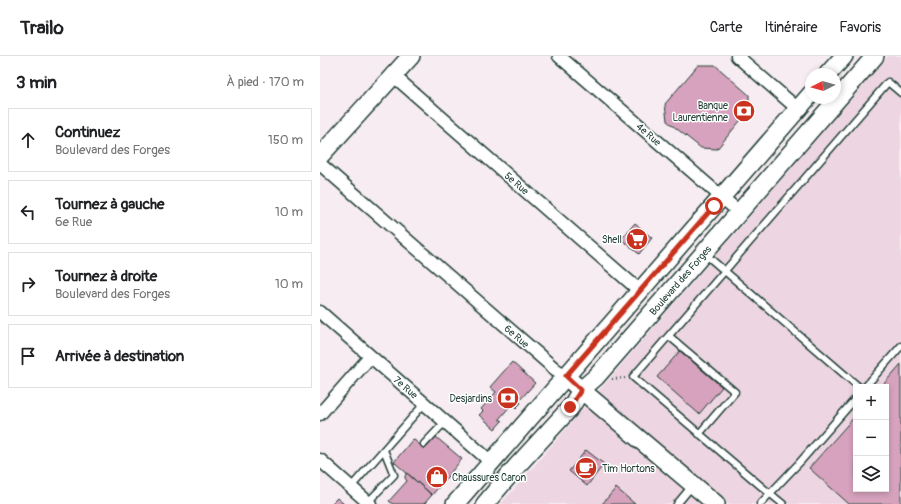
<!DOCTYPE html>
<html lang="fr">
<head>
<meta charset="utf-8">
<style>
	:root { --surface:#fff; --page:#f6f6f6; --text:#202124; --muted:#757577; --line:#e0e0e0 }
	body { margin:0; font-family:Pangolin,sans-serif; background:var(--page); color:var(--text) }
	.controls { position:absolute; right:12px; bottom:12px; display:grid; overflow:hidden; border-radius:0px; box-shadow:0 2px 6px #0003 }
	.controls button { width:36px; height:36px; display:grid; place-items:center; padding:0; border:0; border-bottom:1px solid var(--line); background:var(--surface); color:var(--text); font:20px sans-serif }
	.compass { position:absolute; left:485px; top:12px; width:36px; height:36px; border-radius:50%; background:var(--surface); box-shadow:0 2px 6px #0003; rotate:264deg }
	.stop { position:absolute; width:12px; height:12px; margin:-9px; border:3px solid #c8321e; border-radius:50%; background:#fff }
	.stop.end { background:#c8321e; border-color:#fff; box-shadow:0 1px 4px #0008 }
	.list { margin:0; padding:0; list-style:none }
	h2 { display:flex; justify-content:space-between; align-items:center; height:52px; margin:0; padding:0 16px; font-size:17px }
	h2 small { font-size:13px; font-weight:400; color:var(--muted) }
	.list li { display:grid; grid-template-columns:26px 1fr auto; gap:12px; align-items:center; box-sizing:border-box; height:64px; margin:0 8px 8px; padding:0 8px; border:1px solid var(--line); border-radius:0px }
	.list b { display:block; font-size:15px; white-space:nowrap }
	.list p { margin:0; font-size:13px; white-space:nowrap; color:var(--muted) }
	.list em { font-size:13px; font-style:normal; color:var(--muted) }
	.icon { flex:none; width:22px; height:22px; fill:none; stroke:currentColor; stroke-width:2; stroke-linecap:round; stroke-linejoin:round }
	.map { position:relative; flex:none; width:581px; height:448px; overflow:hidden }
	header { display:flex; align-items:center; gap:24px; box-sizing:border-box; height:56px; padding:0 20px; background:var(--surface); border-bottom:1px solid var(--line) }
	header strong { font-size:19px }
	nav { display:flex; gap:22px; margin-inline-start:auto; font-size:14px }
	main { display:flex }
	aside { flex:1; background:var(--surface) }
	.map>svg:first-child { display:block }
	.built { fill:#edd6e2; fill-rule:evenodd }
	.building { fill:#d6a2bd; stroke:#1f3d34 }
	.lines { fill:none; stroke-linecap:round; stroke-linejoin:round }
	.lane-casing { stroke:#1f3d34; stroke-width:9 }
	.street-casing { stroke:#1f3d34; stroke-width:15 }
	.secondary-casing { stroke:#1f3d34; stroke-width:20 }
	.path { stroke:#1f3d34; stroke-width:2; stroke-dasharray:1 3; stroke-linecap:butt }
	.lane { stroke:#fff; stroke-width:6 }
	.street { stroke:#fff; stroke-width:12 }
	.secondary { stroke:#fff; stroke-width:17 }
	.route { stroke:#c8321e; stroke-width:5 }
	.labels { text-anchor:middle; stroke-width:3; stroke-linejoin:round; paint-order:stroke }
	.poi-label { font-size:10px; fill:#1f3d34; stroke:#fff; text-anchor:end }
	.street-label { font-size:10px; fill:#1f3d34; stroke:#fff }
</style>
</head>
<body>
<header>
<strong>Trailo</strong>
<nav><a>Carte</a><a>Itinéraire</a><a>Favoris</a></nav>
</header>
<main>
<aside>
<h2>3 min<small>À pied · 170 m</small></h2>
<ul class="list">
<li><svg class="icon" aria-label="ahead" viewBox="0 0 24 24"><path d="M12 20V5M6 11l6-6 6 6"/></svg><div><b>Continuez</b><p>Boulevard des Forges</p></div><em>150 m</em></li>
<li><svg class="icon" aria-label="left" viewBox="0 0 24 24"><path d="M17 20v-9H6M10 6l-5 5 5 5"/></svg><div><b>Tournez à gauche</b><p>6e Rue</p></div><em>10 m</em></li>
<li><svg class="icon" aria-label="right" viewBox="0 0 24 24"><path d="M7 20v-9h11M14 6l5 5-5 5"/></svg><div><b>Tournez à droite</b><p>Boulevard des Forges</p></div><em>10 m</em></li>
<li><svg class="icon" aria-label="arrive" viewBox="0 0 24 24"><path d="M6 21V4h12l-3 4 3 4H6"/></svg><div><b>Arrivée à destination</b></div></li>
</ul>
</aside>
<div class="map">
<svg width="581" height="448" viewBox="0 0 581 448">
	<rect width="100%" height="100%" fill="#f7ecf2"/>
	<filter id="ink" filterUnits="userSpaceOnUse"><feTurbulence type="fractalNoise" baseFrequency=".025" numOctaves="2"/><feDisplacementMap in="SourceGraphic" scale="8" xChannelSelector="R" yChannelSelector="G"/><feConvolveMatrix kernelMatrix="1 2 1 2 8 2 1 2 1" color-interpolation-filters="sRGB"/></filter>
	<g filter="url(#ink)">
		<path class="built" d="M568,0H581V448H181ZM536,331H566V433H536Z"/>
		<path class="building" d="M378,9H395L429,39V54L397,93L381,92L347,65L345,48Z
			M315,167L332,182L319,198L301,183Z
			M360,295L402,331L379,358L337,321Z
			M192,306L215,327L199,345L201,347L196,352L192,348L179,363L182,365L175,373L159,359L163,355L161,353L176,336L170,331Z
			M581,308V448H529L489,412L536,359V433H566V331H561Z
			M116,381L142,403L112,439L74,406L93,383L105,393Z
			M266,394L284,408L267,430L249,415Z
			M87,417L112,439L104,448H73L69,445L87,425L85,422V420Z
			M296,432L315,448H282Z
			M17,442L24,448H11Z"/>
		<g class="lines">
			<g class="lane-casing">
				<path id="lane" d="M385,198L539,331
					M349,280L415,336L379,378
					M545,331L581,290
					M104,388L125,366
					M31,431L104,348
					M48,446L74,419L64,394
					M357,448L372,430
					M440,448L480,406L536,342
					M463,448L442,431L313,321L568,26L581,37"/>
			</g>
			<g class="street-casing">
				<path id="street" d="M239,0L419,156
					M417,0L478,53
					M74,20L320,235
					M0,108L235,313L246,320
					M0,256L171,406
					M0,358L50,301
					M0,404L50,448"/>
			</g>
			<g class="secondary-casing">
				<path id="secondary" d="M508,18L524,0
					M0,100L91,0
					M253,327L396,448
					M135,448L491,38
					M165,448L196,411L251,351L261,334L276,321L555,0"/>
			</g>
			<path class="path" d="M292,323L306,322"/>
			<use href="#lane" class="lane"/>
			<use href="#street" class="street"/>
			<use href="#secondary" class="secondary"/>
		</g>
	</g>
	<g class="lines" filter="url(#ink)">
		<path class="route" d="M250,351L261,334L246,320L394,150"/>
	</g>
	<defs>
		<g id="bank-disc" transform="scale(1.15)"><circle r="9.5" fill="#c8321e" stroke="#fff"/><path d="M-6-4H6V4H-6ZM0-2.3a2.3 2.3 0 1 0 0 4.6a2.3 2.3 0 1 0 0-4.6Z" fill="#fff"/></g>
		<g id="supermarket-disc" transform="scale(1.15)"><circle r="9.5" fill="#c8321e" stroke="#fff"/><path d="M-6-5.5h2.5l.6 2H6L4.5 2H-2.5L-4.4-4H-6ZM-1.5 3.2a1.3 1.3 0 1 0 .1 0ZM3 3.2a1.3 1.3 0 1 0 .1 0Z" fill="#fff"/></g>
		<g id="cafe-disc" transform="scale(1.15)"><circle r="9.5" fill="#c8321e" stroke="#fff"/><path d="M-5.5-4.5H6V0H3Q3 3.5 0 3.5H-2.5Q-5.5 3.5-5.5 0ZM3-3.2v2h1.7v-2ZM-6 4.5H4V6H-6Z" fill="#fff"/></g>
		<g id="shop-disc" transform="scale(1.15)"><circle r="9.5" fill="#c8321e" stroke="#fff"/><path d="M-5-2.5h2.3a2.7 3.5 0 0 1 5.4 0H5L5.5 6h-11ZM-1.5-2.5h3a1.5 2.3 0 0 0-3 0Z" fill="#fff"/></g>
	</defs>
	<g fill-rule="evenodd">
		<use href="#bank-disc" x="424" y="55"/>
		<use href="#supermarket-disc" x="317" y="183"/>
		<use href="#bank-disc" x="188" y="342"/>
		<use href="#cafe-disc" x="266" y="412"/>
		<use href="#shop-disc" x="117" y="421"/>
	</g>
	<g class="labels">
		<g class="poi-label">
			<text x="408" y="53">Banque<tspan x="408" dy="12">Laurentienne</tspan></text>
			<text x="302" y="187">Shell</text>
			<text x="172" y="346">Desjardins</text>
			<text x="282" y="416" text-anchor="start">Tim Hortons</text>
			<text x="132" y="425" text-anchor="start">Chaussures Caron</text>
		</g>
		<g class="street-label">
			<text transform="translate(329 78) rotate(41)" y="4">4e Rue</text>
			<text transform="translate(197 127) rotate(41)" y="4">5e Rue</text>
			<text transform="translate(360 224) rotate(-49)" y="4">Boulevard des Forges</text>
			<text transform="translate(197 280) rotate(41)" y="4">6e Rue</text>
			<text transform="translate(86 331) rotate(41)" y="4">7e Rue</text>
		</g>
	</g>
</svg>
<div class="controls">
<button>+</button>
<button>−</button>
<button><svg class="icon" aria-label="layers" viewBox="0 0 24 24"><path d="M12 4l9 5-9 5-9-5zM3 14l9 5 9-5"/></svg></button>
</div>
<svg class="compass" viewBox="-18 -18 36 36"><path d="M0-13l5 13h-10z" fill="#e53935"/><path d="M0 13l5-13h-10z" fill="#757577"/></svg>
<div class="stop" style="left:394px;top:150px"></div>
<div class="stop end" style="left:250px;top:351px"></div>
</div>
</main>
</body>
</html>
